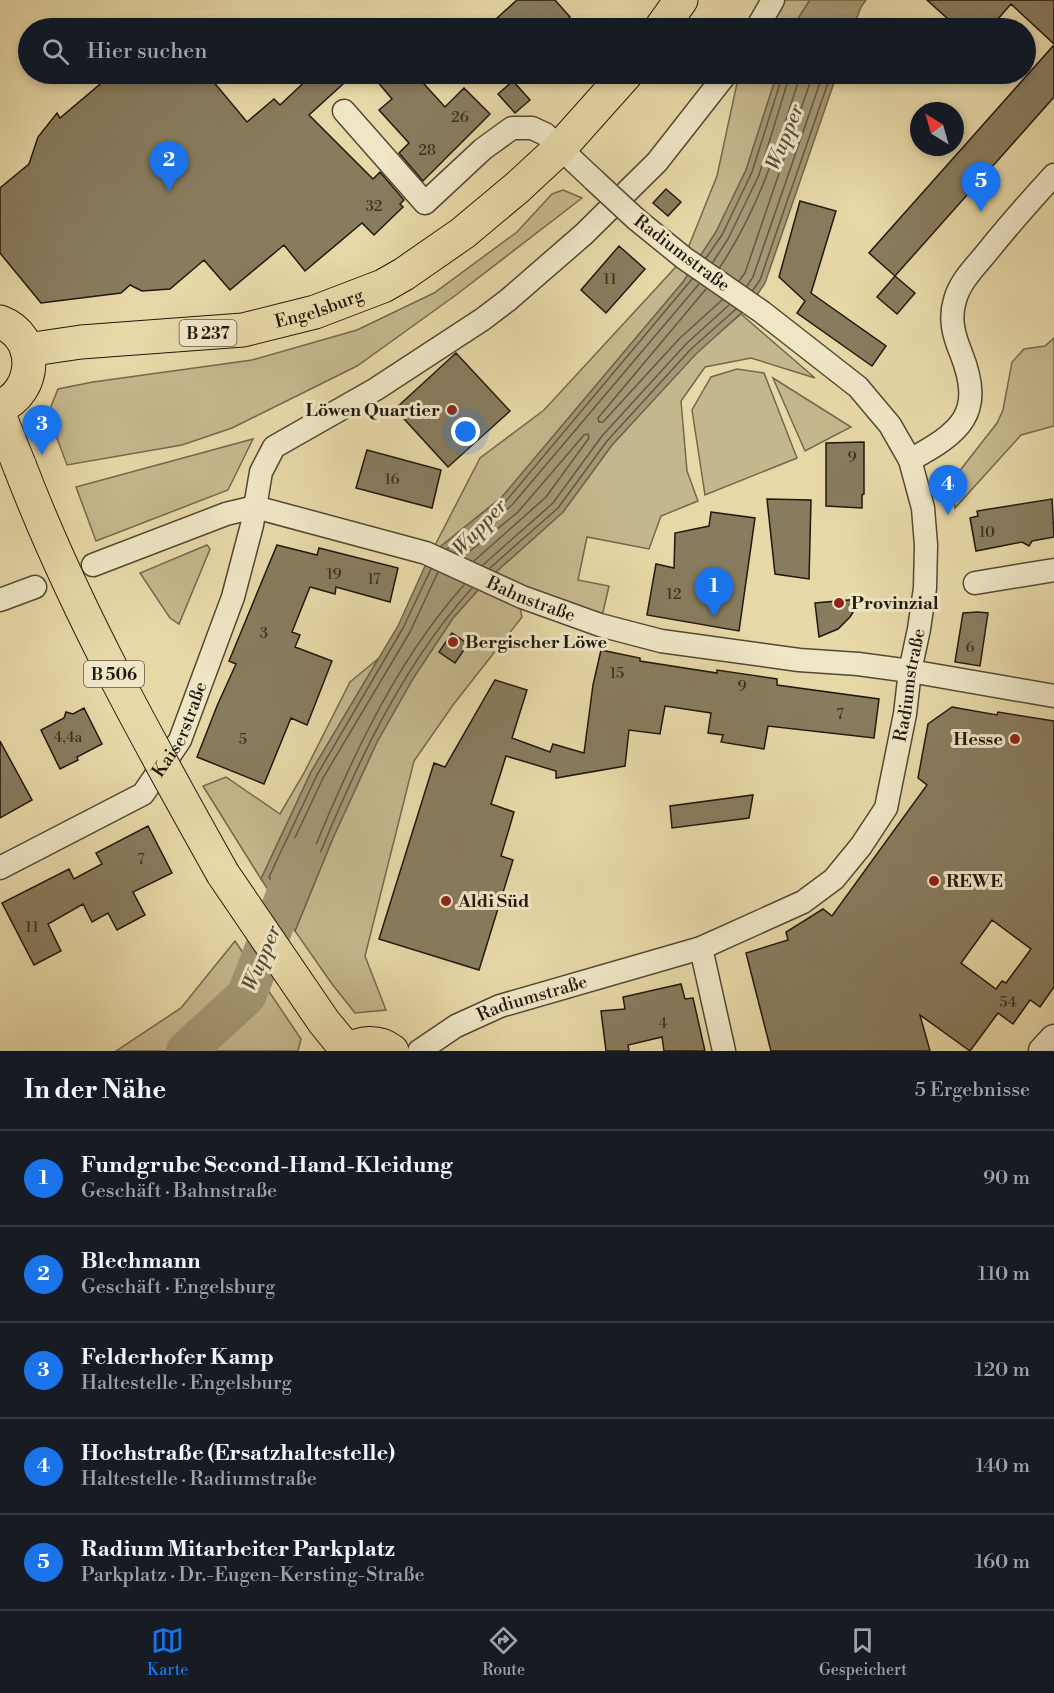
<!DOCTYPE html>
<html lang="de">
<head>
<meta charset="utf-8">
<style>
	:root { --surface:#171b24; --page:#242831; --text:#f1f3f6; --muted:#9ea1a6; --line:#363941; --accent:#1a73e8 }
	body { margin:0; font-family:"Libre Bodoni",serif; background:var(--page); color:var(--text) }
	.compass { position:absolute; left:910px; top:102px; width:54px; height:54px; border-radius:50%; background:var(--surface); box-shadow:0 3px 9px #0003; rotate:323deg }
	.you { position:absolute; left:466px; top:432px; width:21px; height:21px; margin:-15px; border:4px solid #fff; border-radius:50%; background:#1a73e8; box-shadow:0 0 0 9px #1a73e833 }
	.badge { display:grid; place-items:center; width:39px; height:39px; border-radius:50%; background:var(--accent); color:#fff; font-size:20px; font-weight:700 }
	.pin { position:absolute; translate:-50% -50px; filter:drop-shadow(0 2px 3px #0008) }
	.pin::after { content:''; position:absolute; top:32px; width:21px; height:18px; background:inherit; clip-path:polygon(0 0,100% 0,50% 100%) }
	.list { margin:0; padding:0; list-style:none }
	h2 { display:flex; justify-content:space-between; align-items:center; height:78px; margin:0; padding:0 24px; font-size:26px }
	h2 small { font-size:20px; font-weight:400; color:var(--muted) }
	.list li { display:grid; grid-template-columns:39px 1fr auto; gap:18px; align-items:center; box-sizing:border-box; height:96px; padding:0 24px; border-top:2px solid var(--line) }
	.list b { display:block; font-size:22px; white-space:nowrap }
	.list p { margin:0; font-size:20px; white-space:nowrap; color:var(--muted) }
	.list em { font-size:20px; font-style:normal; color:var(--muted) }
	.icon { flex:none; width:33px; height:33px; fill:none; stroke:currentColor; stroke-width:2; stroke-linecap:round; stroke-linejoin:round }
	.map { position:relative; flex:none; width:1054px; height:1051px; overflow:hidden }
	.search { position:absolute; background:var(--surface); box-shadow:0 3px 9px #0003; left:18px; right:18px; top:18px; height:66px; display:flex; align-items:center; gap:15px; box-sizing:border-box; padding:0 21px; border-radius:33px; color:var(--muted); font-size:22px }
	.sheet { height:558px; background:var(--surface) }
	nav { display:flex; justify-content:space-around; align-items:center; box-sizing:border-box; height:84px; border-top:2px solid var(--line); background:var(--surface); font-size:16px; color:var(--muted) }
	nav a { display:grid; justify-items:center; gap:3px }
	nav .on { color:var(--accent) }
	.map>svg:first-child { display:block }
	.green { fill:#c5b78d; stroke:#73684e; stroke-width:1.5 }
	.water { fill:#a49773; stroke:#70644b; stroke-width:1.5 }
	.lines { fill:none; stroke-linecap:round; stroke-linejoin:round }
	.shore { stroke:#625841; stroke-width:1.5 }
	.river { stroke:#a49773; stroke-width:40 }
	.building { fill:#887c5e; stroke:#21180f; stroke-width:1.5; fill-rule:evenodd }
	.minor-casing { stroke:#524835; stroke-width:25 }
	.tertiary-casing { stroke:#524835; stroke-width:31 }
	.primary-casing { stroke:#21180f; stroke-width:35 }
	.minor { stroke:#efe6c6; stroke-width:22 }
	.tertiary { stroke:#efe6c6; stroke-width:28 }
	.primary { stroke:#e7d8a7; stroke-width:33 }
	.minor-bridge-casing { stroke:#524835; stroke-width:25; stroke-linecap:butt }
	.primary-bridge-casing { stroke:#21180f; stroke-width:35; stroke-linecap:butt }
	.minor-bridge { stroke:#efe6c6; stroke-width:22 }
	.primary-bridge { stroke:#e7d8a7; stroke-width:33 }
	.poi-dot { fill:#8f2418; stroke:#efe6c6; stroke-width:2 }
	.labels { text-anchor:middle; stroke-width:6; stroke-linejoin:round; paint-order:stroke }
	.number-label { font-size:15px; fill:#3b3123 }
	.shield { fill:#efe6c6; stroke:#5f5646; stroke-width:1.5 }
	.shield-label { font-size:16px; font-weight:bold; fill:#21180f }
	.street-label { font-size:18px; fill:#21180f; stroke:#efe6c6 }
	.poi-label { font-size:18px; font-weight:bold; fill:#21180f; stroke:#efe6c6; text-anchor:start }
	.water-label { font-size:20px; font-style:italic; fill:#554b37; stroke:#efe6c6 }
</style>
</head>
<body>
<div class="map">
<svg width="1054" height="1051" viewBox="0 0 1054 1051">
	<rect width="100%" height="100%" fill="#e7d8a7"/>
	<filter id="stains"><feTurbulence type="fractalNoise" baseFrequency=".00333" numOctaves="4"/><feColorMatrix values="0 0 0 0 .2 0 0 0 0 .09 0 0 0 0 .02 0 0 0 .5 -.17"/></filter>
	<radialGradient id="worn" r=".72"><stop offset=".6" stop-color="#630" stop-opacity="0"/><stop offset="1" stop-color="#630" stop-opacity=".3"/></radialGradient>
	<path class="green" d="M774,0H810L792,28H757Z
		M739,74H777L746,170L716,232L683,282L502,497L430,555L480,458L544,410L684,258L717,176Z
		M563,190L582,198L456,295L357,366L232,428L182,445L67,465L48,414L58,389L93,382L252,360L357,330L434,293L517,232L552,194Z
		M741,314L815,378L751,358L705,367L681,401L687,471L698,501L661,516L649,549L587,537L578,580L609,586L600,625L519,603L522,617L453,705L414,761L365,956L386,1010L355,1013L332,984L295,931L333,838L377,742L414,677L453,618L488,579L563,512L612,445L696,353Z
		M1054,338V426L1021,435L955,508L951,482L997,423L1003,410L1012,362L1024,349L1045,346Z
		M737,369L764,373L797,458L705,495L692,410L711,377Z
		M773,378L851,427L805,451Z
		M253,439L228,490L96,541L76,487Z
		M207,545L210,549L179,624L170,618L140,573Z
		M379,658L311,772L261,879L203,786L226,777L280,814L304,773L350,682Z
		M235,941L301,1039L298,1051H116L181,1008Z"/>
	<path class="water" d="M810,0H866L861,7L853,28H792Z
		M777,74H837L765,283L751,304L696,354L612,445L563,512L488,579L453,618L414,677L377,742L333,838L295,931L261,879L311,772L398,626L430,555L502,497L683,282L716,232L746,170Z"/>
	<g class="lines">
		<path class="shore" d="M706,258L722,235L752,172L783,74
			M713,262L728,239L759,175L790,74
			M720,267C759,208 777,149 798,82L799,74
			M739,281L745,273L813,74
			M747,286L753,277L823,74
			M706,289L598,418L599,422H603L680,338L722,300
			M753,290L760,280L831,74
			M447,549L506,501L692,279
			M455,552L512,505L699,284
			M464,556L518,512L584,435L588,434L589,438L546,497L474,561
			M483,565L553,503L602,436L686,344L729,305
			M490,568L558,508L607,441L691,349L736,309
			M431,569L403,628L317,775L269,877L292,914L296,912C342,799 389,680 472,588
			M438,572L410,632L323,778L277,876L291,898L295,896C339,788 385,673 464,585"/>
		<path class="river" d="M186,1051L246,996L301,857"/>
	</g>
	<path class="building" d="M517,0H555L570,17L558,28H486Z
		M927,0H1054V44L1011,4L990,28H958Z
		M1054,45V97L895,276L869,253Z
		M112,74H207L247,122L274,99L280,105L313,74H354L309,115L373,179L380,172L404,200L400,204L403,207L374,235L362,223L305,271L284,245L230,290L204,260L170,289L142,291L130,285L121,293L41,303L0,253V188L29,164L38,137L57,113L60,118Z
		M371,74H415L445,107L464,88L490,114L423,181L399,153L409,143L379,110L392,99Z
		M513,81L530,100L515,113L498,94Z
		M666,189L681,202L668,216L653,203Z
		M800,201L836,211L811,293L886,346L872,366L797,313L805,301L779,277Z
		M619,246L645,269L606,313L581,290Z
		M895,276L915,293L897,314L877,297Z
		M456,353L510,411L448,467L395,409Z
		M864,442V494L862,495V508L826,506V443Z
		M367,450L441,470L432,508L356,488Z
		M767,499L811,500L809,579L775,574Z
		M1052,499L1054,537L1032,541L1029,546L1022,542L976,551L970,518L978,516L977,511Z
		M711,512L755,518L739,631L647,615L656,564L674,568L675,533L709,526Z
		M277,545L317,555L319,548L398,568L390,602L336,587L335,594L310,587L292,632L300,635L295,647L332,661L307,725L291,718L264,784L197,757L217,706L236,664L229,661Z
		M861,599L850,617L838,629L819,637L815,603Z
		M978,612L988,613L980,666L955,662L963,613Z
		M452,633L468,644L455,663L439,652Z
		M601,650L640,658V661L717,673V670L777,679V685L879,699L874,738L768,726L764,749L721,742L723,735L708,733L711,713L665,706L660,734L629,730L625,766L556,778V771L506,756L491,804L514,812L501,856L513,860L479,970L379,939L434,763L445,767L495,680L527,690L512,738L550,752L553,744L584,753L593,685Z
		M952,707L997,715L998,712L1054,721V987L1040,1007L1030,1000L1013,1024L998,1013L970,1051L920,1015L930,1051H771L746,953L788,940L786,932L823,909L832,916L927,785L918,778L928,724ZM992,920L1031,949L1006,983L1002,981L996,989L961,963Z
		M84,708L102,744L77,757L78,760L60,769L41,730L64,718L66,712L73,714Z
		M0,741L32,800L0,818Z
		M753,795L749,818L672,828L670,806Z
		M148,826L172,873L133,892L145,915L117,930L108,913L92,922L83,904L48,924L61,951L34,965L2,903L69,869L74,879L102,864L96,853Z
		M681,984L685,999L693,998L705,1051H664L662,1037L628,1045L629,1051H606L601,1011L625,1009L623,997Z"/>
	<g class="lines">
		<g class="minor-casing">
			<g id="minor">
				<path d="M757,28L773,0"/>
				<path d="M344,111L425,203L483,149L512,128H532L545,134L594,180"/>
				<path d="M910,460C961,432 985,414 961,353C954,336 949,319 955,300C960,281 976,266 988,251C1009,225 1031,200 1054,175"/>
				<path id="s1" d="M93,565L226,514L255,507L426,553L522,597L600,625L661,641L799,660L858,664L910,671L1054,696"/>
				<path d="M975,583L1054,570"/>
				<path d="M0,600L35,587"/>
				<path id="s2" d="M0,868L143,794L180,740L233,597L252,525L261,472L274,447L376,389L483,319L508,300L584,234L657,162L726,74"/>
				<path d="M701,948L724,1051"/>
				<path id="s3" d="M419,1051L456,1026L500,1006L701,948L803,902L834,879L861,846L886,808L905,714L910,671L919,629L925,588L926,545L923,508L910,460L890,425L858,387L762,312L684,258L636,219"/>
			</g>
		</g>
		<g class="tertiary-casing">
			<path id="tertiary" d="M1043,1051L1054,1039"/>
		</g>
		<g class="primary-casing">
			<g id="primary">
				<path d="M661,28L681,0"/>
				<path d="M0,322C40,337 37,391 0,407"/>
				<path id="s4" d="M27,350L81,342L243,330L315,312L383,286L404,274L463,233L518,187L560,148L626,74"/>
				<path d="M0,417L20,467"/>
				<path d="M223,874L324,1022L347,1050"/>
				<path d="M346,1051C361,1042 378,1040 392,1051"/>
			</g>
		</g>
		<use href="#minor" class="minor"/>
		<use href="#tertiary" class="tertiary"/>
		<use href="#primary" class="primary"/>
		<g class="minor-bridge-casing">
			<path id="minor-bridge" d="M594,180L636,219"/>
		</g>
		<g class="primary-bridge-casing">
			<path id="primary-bridge" d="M20,467C74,608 149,742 223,874"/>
		</g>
		<use href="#minor-bridge" class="minor-bridge"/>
		<use href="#primary-bridge" class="primary-bridge"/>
	</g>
	<g class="poi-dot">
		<circle cx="452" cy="410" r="6"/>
		<circle cx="839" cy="603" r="6"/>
		<circle cx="453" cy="642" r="6"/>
		<circle cx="1015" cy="739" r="6"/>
		<circle cx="934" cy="881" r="6"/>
		<circle cx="446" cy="901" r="6"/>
	</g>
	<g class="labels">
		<g class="number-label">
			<text x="460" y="122">26</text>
			<text x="427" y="155">28</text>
			<text x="374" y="211">32</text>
			<text x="610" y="284">11</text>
			<text x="852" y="462">9</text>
			<text x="392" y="484">16</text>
			<text x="987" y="537">10</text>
			<text x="334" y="579">19</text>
			<text x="374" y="584">17</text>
			<text x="674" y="599">12</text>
			<text x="264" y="638">3</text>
			<text x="970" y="652">6</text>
			<text x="617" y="678">15</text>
			<text x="742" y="691">9</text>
			<text x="840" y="719">7</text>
			<text x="68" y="742">4,4a</text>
			<text x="243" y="744">5</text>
			<text x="141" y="864">7</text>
			<text x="32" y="932">11</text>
			<text x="1008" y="1007">54</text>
			<text x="663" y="1028">4</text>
		</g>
		<g class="shield">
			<rect x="179.5" y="320" width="57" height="26" rx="4.5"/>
			<rect x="84" y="661" width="60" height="26" rx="4.5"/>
		</g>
		<g class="shield-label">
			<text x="208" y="339">B 237</text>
			<text x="114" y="680">B 506</text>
		</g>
		<g class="street-label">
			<text transform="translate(682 253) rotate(37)" y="6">Radiumstraße</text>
			<text dy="6" stroke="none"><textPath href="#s4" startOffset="296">Engelsburg</textPath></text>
			<text dy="6" stroke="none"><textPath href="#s1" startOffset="464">Bahnstraße</textPath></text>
			<text dy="6" stroke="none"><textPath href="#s3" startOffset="666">Radiumstraße</textPath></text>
			<text dy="6" stroke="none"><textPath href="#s2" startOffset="236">Kaiserstraße</textPath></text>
			<text dy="6" stroke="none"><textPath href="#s3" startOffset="126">Radiumstraße</textPath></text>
		</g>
		<g class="poi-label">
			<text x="440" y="416" text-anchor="end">Löwen Quartier</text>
			<text x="851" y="609">Provinzial</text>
			<text x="465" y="648">Bergischer Löwe</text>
			<text x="1003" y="745" text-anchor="end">Hesse</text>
			<text x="946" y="887">REWE</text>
			<text x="458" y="907">Aldi Süd</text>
		</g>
		<g class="water-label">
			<text transform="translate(784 137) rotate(-68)" y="7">Wupper</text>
			<text transform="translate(479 527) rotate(-47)" y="7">Wupper</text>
			<text transform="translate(261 958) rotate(-67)" y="7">Wupper</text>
		</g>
	</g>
	<rect width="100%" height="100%" filter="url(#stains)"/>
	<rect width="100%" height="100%" fill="url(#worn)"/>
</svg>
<svg class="compass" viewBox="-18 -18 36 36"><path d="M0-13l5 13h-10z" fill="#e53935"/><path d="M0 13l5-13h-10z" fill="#9ea1a6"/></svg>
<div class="you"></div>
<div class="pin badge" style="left:714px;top:617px">1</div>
<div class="pin badge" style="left:169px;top:191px">2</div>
<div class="pin badge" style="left:42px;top:455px">3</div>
<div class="pin badge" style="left:948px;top:515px">4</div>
<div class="pin badge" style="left:981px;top:212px">5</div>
<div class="search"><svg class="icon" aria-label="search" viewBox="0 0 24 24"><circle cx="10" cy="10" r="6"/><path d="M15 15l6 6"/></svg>Hier suchen</div>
</div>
<section class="sheet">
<h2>In der Nähe<small>5 Ergebnisse</small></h2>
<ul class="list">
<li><span class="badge">1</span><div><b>Fundgrube Second-Hand-Kleidung</b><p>Geschäft · Bahnstraße</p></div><em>90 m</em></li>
<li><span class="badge">2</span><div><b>Blechmann</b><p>Geschäft · Engelsburg</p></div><em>110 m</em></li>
<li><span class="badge">3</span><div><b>Felderhofer Kamp</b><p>Haltestelle · Engelsburg</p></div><em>120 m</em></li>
<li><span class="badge">4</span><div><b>Hochstraße (Ersatzhaltestelle)</b><p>Haltestelle · Radiumstraße</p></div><em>140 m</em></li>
<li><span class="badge">5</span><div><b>Radium Mitarbeiter Parkplatz</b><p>Parkplatz · Dr.-Eugen-Kersting-Straße</p></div><em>160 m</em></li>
</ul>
</section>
<nav>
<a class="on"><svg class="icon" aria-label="map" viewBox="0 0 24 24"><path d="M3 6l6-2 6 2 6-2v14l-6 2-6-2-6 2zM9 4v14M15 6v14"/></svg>Karte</a>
<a><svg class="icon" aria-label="directions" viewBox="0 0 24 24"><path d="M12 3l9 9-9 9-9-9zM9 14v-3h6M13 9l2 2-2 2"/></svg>Route</a>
<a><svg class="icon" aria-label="saved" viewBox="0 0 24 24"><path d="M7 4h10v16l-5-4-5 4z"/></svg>Gespeichert</a>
</nav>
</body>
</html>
